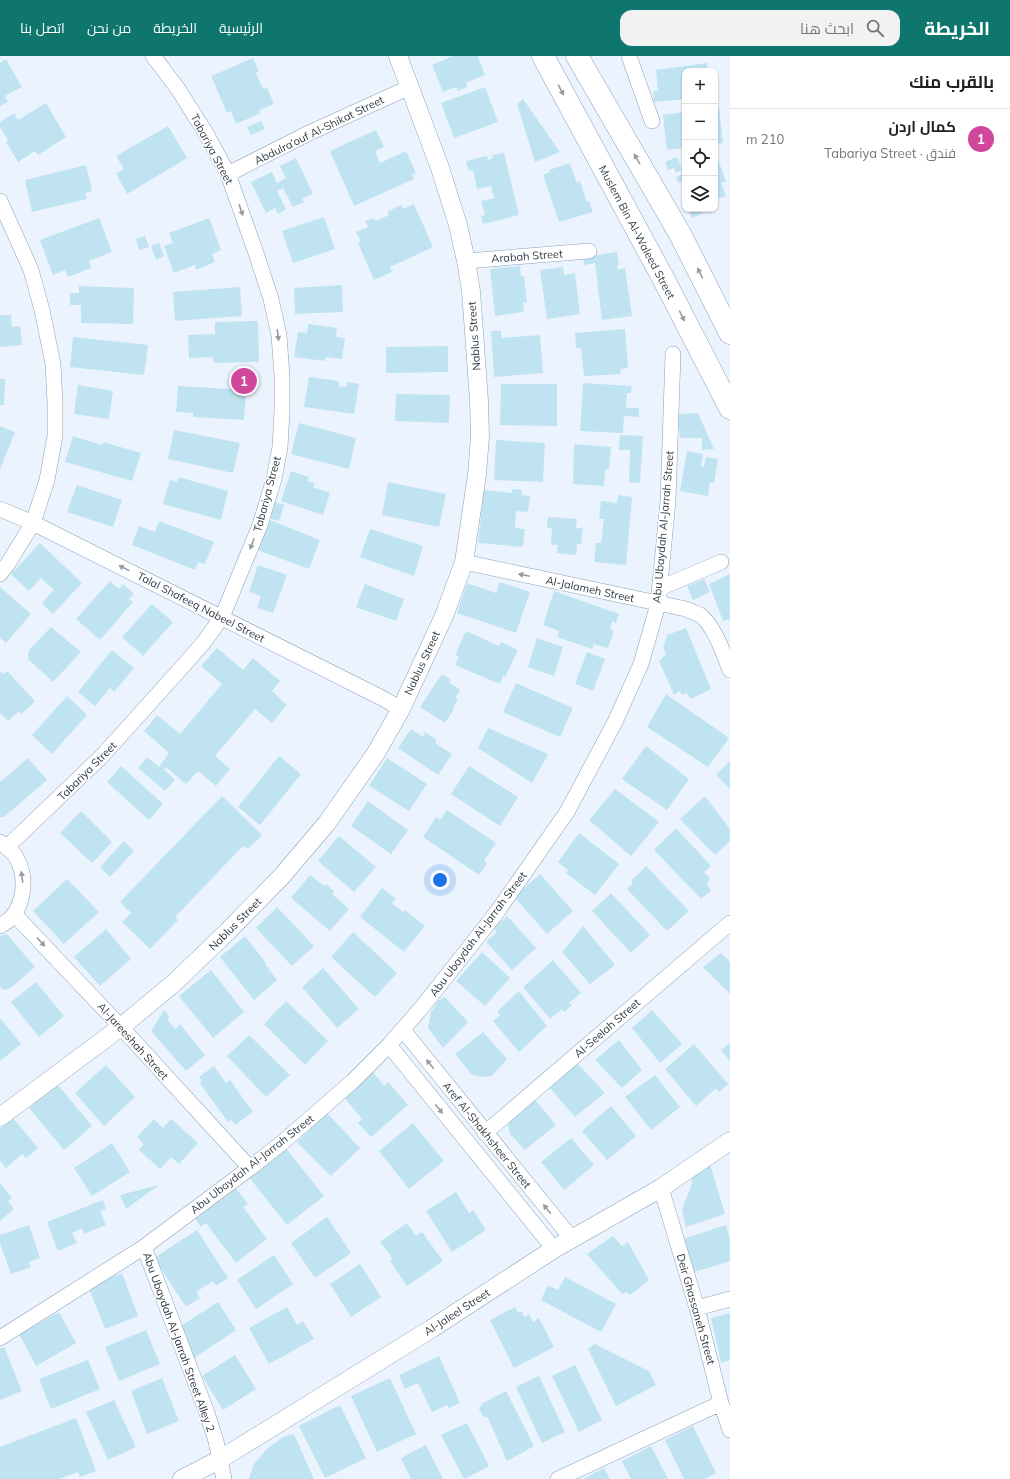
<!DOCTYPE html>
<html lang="ar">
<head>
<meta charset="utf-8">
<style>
	:root { --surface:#fff; --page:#f2f2f2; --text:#222; --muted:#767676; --line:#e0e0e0; --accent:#0f766e }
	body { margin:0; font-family:Mulish,Cairo,sans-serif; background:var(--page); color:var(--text); direction:rtl }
	.controls { position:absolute; right:12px; top:12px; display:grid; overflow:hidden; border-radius:8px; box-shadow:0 1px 3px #0004 }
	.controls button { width:36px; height:36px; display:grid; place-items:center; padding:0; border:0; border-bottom:1px solid var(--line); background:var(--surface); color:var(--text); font:20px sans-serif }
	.you { position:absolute; left:440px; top:824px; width:14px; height:14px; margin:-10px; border:3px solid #fff; border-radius:50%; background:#1a73e8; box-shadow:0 0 0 6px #1a73e833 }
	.badge { display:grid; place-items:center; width:26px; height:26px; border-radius:50%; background:var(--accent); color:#fff; font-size:13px; font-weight:700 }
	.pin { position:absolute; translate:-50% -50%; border:2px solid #fff; box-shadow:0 1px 4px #0006 }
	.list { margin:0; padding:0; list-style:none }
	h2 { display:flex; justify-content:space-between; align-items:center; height:52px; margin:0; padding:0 16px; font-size:17px }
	h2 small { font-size:13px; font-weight:400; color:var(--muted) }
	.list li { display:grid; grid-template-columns:26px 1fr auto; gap:12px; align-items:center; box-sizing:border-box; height:60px; padding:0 16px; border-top:1px solid var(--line) }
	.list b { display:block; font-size:15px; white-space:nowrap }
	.list p { margin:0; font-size:13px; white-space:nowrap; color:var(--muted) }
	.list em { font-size:13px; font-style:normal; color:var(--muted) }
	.icon { flex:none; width:22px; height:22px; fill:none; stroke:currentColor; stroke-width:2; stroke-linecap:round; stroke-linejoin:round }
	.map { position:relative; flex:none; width:730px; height:1423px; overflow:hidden; direction:ltr }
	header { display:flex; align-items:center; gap:24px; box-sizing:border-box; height:56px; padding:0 20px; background:var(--accent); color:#fff }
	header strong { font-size:19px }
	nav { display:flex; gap:22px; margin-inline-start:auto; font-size:14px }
	.search { width:280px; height:36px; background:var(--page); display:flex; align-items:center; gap:10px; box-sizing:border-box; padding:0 14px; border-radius:12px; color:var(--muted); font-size:15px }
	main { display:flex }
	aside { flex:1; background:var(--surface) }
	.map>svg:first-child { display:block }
	.building { fill:#bfe3f1 }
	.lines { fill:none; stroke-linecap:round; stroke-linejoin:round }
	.minor-casing { stroke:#8aa0b7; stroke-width:16 }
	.tertiary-casing { stroke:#8aa0b7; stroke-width:19 }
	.trunk-casing { stroke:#8aa0b7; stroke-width:23 }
	.minor { stroke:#fff; stroke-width:15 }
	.tertiary { stroke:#fff; stroke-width:18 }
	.trunk { stroke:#fff; stroke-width:22 }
	.oneway { fill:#989ca1 }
	.labels { text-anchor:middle; stroke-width:3; stroke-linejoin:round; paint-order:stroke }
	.street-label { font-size:11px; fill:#303a43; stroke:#fff }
</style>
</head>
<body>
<header>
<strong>الخريطة</strong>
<div class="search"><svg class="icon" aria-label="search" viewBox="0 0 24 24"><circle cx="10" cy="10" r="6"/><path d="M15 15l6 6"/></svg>ابحث هنا</div>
<nav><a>الرئيسية</a><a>الخريطة</a><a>من نحن</a><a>اتصل بنا</a></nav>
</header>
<main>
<aside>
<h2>بالقرب منك<small></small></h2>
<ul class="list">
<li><span class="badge" style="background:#d1479c">1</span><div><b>كمال اردن</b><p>فندق · Tabariya Street</p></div><em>210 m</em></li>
</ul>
</aside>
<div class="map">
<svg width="730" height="1423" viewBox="0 0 730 1423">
	<rect width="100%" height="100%" fill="#ebf4fe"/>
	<path class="building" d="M453,0H478L485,19L466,27L467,31L458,35L456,31L443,36L432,9Z
		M253,2L259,15L256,17L263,33L267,32L274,48L259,54L261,57L236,68L231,55L227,57L211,20Z
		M6,3L22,31L5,40L8,46L0,50V7Z
		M707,7L708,15H685V43L654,46L653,35H658L656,14Z
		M485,31L498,66L454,82L441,47Z
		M523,43L560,96L535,106L517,48Z
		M46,47L66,81L38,99L35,95L18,106L6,86L8,84L0,71V66L14,57L18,64Z
		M719,52L723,87L715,88V53Z
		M685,56V92L667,94L663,59Z
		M261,65L265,73L251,79L247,71Z
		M168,70L187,102L127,138L116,118L124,113L116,100Z
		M376,74L384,91L375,95L380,107L406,95L416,117L412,119L414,123L354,150L330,95Z
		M504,97L519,159L483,168L481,160L485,159L481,145L494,142L491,130L477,133L473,114L469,115L466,105L487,100L488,104L493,102L492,99Z
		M677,101L682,114L685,113V124L678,127L676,121L683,118L681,114L676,117L674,112L668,114L665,106Z
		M715,101H717L726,125L721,127L726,140L715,144Z
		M296,102L313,138L302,143L304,146L293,151L283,132L277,135L286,153L278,158L275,152L266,157L251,126L272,116L277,127L286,122L280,110Z
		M570,107L577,127L580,125L587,146L589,145L593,156L559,166L543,119L550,116L549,114Z
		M86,109L92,135L85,137L87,143L32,156L25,124Z
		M414,148L433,191L390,211L392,216L374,224L358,187L361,186L356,176L368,171L365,165L374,162L376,165L389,159L387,156L401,149L403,153Z
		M688,153H706L707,155L692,162Z
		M324,161L335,193L293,207L282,175Z
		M99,162L112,196L89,205L91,212L68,221L65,214L53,219L40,184Z
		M209,162L221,194L212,198L215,206L196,214L195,209L174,217L164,190L173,187L169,177Z
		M145,180L149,191L139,194L136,183Z
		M159,187L164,200L156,204L151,190Z
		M617,196L619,209L617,210L618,214L625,212L632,260L602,264L595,207L584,209L583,201Z
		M520,210L521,220H524L527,246L523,247L524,256L495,260L490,213Z
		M563,211L564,219L575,217L580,258L547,263L540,214Z
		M342,229L343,256L295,258L294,232Z
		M79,230L134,232L133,268L81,267V249H70V237H79Z
		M240,231L242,260L175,265L173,236Z
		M0,259H11L12,271L20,270L22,289L0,291Z
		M258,265L259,306L215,307L212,301L189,302L188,279L215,278V266Z
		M308,268L337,272L336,281L345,282L342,303L326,301L325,305L294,301L298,276L307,277Z
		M625,273L628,312L620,313L621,318L584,320L581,292H576L575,277Z
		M491,275H501V282L540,279L543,317L494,321Z
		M73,281L148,289L144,319L70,311Z
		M448,290V316L386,317V291Z
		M309,321L339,325V330L346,331L347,326L359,328L354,358L304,351Z
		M0,323H5L4,349H0Z
		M583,327L632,330L631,337H627L626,352H639V361L624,360L623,377L580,375Z
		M501,328H557V370L500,369Z
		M78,329L113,335L109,363L74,358Z
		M178,330L246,334L244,364L193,361V357L176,356Z
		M396,338L450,339L449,367L395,365Z
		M698,357L714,393L702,394V382H680L678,358Z
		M299,367L356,382L349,413L291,398Z
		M0,370L15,376L0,413Z
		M174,374L240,387L233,417L168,403Z
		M620,379L643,380L640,427L629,426L630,394H619Z
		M73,380L102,389L103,386L141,397L132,425L65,406Z
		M496,384L545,387L543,426L494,424Z
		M574,388L611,391L609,413H605L604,430L573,428Z
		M687,395L703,398L701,410L704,411L706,401L718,403L714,427L710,426L708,440L680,435Z
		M291,415L309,421L307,425L315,427L313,431L330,437L323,459L281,445Z
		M178,421L228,435L221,464L163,448L170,424L177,426Z
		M388,426L446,438L439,471L382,459Z
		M77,429L122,444L113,471L67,456Z
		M512,433L522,434V439L530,440L528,456L516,455L515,472L525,473L523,491L478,487L484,434L512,437Z
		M618,439L632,441L626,509L594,506L596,487H601L604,463H599L601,445L617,447Z
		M270,444L284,449L279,465L265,461Z
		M548,461L577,463L576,472H583L581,488H577L576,499L557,497L558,489H551L552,472H547Z
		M267,463L320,484L309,513L255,493Z
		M159,465L214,486L205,508L198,506L195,514L132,489L139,470L155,476Z
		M370,473L423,490L414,520L360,501Z
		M40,487L82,527L53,558L42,547L54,534L41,522L29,535L11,518Z
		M258,509L287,519L273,557L257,552L261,540L249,536Z
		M730,518V563L723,565L709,528Z
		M704,523L710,536L693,544L687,530Z
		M110,525L119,533L123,528L134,538L129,543L133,546L100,584L76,563Z
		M500,526L530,536L516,577L457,557L467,527L496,537Z
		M365,528L404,543L396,565L356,551Z
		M0,531L31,558L6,587L0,582Z
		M554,535L619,558L616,567L612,565L610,573L614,575L608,592L594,588L592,593L557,581L559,575L543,569Z
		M152,548L173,566L143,600L122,581Z
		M51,571L81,596L53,626L28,603L29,594Z
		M686,572L711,633L691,643L687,637L682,639L680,635L674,639L659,605L666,598L663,592L667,579Z
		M466,575L499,590L501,586L518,594L505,621L503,620L500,628L455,609L459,601L455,599Z
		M537,582L563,591L554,620L528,611Z
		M217,592L243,614L253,602L280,625L272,635L287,649L272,667L255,653L215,700L230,713L216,730L198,715L186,728L166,711L164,714L175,724L165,735L138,712L147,701L159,711L169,697L144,675L157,659L180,678L222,628L201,610Z
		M112,594L134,612L114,636L110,632L95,650L78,636Z
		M587,596L605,603L593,635L575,628Z
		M0,615L3,618L7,615L35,645L22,658L19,655L8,665L0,657Z
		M442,618L451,624L449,626L460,634L455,642L458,644L453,652L454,653L445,667L420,651Z
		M516,627L573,652L560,681L503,656Z
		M666,638L729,682L708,711L647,671Z
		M67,640L87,659L52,698L32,679Z
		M488,672L548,698L532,727L478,692Z
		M411,673L423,681L425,676L437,684L435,687L452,698L438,719L398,692Z
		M646,690L689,723L667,754L622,723Z
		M279,700L301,718L260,769L238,751Z
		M28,702L47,724L4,761H0V726Z
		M387,702L427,728L409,755L369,730Z
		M730,705V733L716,719Z
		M121,710L163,748L149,764L107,726Z
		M469,710L518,741L500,770L451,738Z
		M615,733L659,766L631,800L589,764Z
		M222,740L262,779L248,793L243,790L175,861L178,864L150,893L122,866L131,857L120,846Z
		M705,740L730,773V785L715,799L680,763Z
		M368,745L408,774L391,798L351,770Z
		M447,754L496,787L484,805L487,807L479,819L423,781L436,761L440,764Z
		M81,755L112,786L92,807L60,777Z
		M676,772L711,810L704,816L710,822L707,828L711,835L701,843L654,794Z
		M579,777L619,808L595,839L566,817L568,814L558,806Z
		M339,780L376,811L354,836L318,805Z
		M124,785L134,795L110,821L100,811Z
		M646,810L689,855L667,875L627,833L633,827L631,825Z
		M540,818L573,855L547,878L514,841Z
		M310,819L324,830L326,828L334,835L332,838L349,853L330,875L291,842Z
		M67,823L99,856L64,888L33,855Z
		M382,832L396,843L392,847L403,856L405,854L425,870L404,896L360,861Z
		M611,837L650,879L631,897L592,855Z
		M277,851L314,890L292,910L256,872Z
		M507,860L536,892L512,914L486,886L497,876L493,872Z
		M583,870L615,909L590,928L562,896Z
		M106,873L131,903L100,930L74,901Z
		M353,876L397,917L375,941L331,901Z
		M7,878L35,911L9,933L3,934L0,931V880Z
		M245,880L266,907L265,908L277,924L254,944L220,901Z
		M482,896L510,922L485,950L456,925Z
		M721,897L730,906V938L703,911Z
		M553,904L581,937L569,947L572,949L564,956L562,953L550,963L523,931Z
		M323,912L359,953L337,972L302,931Z
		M211,914L244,956L213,982L179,940Z
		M36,926L64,960L39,981L11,946Z
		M519,935L547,970L519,996L493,965L500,959L497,956Z
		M445,941L468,966L443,992L428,972L431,956L439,944Z
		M286,945L328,985L305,1009L264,968Z
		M164,954L170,961L167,963L175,973L180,968L205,999L186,1015L151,975Z
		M652,954L682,988L660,1007L632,972Z
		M0,962L21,988L0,1005Z
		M483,976L507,1003L492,1020L480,1021L471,1018L455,998Z
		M249,979L290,1019L266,1041L227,1000Z
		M619,984L642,1014L622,1032L595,1004Z
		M730,987V1005L721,994Z
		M694,988L728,1028L719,1036L716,1032L696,1050L665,1013Z
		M577,1007L605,1037L575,1061L550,1032Z
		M106,1009L135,1041L104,1070L75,1037Z
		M214,1010L226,1027L230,1024L253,1056L235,1069L231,1064L228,1066L199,1026L202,1025L199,1021Z
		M373,1016L384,1030L388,1026L408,1049L371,1081L358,1067L362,1063L344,1041Z
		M655,1019L680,1051L651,1074L625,1041Z
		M57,1028L92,1070L64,1094L29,1052Z
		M533,1041L556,1069L525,1094L510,1078L508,1069L510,1063Z
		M611,1050L636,1080L607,1104L582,1075Z
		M327,1057L360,1092L331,1120L297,1086Z
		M13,1062L38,1092L26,1102L22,1098L6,1112L0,1105V1073Z
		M154,1063L163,1072L171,1063L198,1087L179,1108L171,1101L160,1113L139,1094L144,1088L137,1081Z
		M413,1067L444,1105L409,1133L379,1095Z
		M571,1082L594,1109L564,1134L541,1106Z
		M112,1087L130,1116L92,1140L74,1112Z
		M285,1091L324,1140L287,1169L248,1120Z
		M710,1108L725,1158L686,1171L682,1154L692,1127L691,1121Z
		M0,1127L12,1142L8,1145L14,1153L0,1165Z
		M159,1129L126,1153L120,1139Z
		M233,1129L248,1148L243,1151L267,1183L236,1207L206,1167L201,1171L193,1160Z
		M456,1136L469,1157L473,1154L486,1174L452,1196L426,1155Z
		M103,1144L106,1153L100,1155L106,1169L84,1178L82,1172L72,1177L77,1187L58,1195L47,1166Z
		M327,1161L351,1197L315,1222L291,1187Z
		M407,1167L416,1180L422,1176L443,1205L407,1230L390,1205L393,1203L380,1186Z
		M29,1169L40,1202L29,1206L31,1211L11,1218L0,1187V1179Z
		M726,1169L730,1183V1205L694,1216L683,1183Z
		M197,1174L228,1222L216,1230L213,1225L196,1236L200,1242L186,1251L154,1202Z
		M613,1180L622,1190L628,1186L649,1224L630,1239L627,1236L622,1238L587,1198Z
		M274,1199L293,1228L256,1253L237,1224Z
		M360,1208L381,1241L351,1261L330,1228Z
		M122,1217L138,1260L105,1273L88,1230Z
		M565,1221L616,1248L601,1276L541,1244L548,1229L558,1234Z
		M218,1246L236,1274L194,1302L176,1273Z
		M287,1251L297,1269L303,1265L314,1283L269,1308L249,1272Z
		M515,1251L518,1257L522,1255L524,1261L529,1258L533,1266L539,1262L554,1291L514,1312L490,1264Z
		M59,1256L76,1287L36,1310L19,1278Z
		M730,1257V1304L721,1307L711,1262Z
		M146,1274L160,1308L119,1325L105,1291Z
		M595,1288L649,1315L656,1329L616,1350L588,1293Z
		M4,1291L22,1335L0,1344V1293Z
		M235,1299L256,1333L223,1354L202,1320Z
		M439,1300L460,1347L449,1352L447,1349L432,1356L418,1327L405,1333L399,1319Z
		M88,1304L100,1333L51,1353L39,1323Z
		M575,1309L602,1364L579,1376L552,1320Z
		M539,1320L565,1376L542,1387L516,1331Z
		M162,1322L179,1365L147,1378L131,1335Z
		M390,1322L416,1378L377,1396L351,1340Z
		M506,1335L534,1390L507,1405L488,1362L483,1360L479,1353L483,1347Z
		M114,1344L136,1391L108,1404L86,1356Z
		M340,1349L366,1402L325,1422L299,1370Z
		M76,1362L96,1415L80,1421L78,1416L59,1423H0V1391Z
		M467,1367L489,1410L464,1423L441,1379Z
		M693,1370L716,1417L705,1423H684L665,1384Z
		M294,1378L314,1423H249L254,1408L269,1391L285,1380Z
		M426,1389L443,1423H411L401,1402Z
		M651,1390L668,1423H631L622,1405Z
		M604,1412L610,1423H583Z"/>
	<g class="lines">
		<g class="minor-casing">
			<path id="minor" d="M629,0L652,65
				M228,118L309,77L410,31
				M0,145L31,214L42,254L53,308L55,347V380L47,424L33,467L7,509L0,518
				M466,205L589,195
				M0,453L33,467L382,642L401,653
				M464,506L686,553C690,555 696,557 700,559C714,569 724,599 730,614
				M660,532L721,506
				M0,786C6,791 12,795 16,801C29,824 24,858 0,870
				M7,791L102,700L184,609L204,586L222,561L260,469L274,423L280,391L282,355V320L279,279L271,243L256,197L228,118L207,79L178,33L153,0
				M14,858L121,971L250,1112
				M403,974L572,1183
				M389,989L554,1193
				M485,1077L730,867
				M661,1132L697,1252L721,1347L730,1374
				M144,1191L207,1357L216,1385L224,1423
				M697,1252L730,1243
				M0,1282L144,1191L250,1112L283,1086L353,1025L389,989L423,950L497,856L567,756L615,666L641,608L658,548L668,445L673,298
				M558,1423L721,1347"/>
		</g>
		<g class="tertiary-casing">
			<path id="tertiary" d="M0,1061L121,971L174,927L227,876L281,821L327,767L376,697L401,653L444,560L464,506L477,419L480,380L479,345L471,235L466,205L458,169L440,112L398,0
				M182,1423L219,1404L431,1273L554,1193L661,1132L730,1085"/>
		</g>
		<g class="trunk-casing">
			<path id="trunk" d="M543,0L663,222L730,352
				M577,0L680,178L730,277"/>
		</g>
		<use href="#minor" class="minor"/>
		<use href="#tertiary" class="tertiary"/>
		<use href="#trunk" class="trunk"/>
	</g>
	<defs><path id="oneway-solid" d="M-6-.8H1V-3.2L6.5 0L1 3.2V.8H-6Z"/></defs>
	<g class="oneway">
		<use href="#oneway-solid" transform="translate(561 34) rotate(62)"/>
		<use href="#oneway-solid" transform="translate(637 103) rotate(-120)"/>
		<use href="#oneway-solid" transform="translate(241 154) rotate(71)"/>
		<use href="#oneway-solid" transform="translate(700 217) rotate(-117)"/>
		<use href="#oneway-solid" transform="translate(682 260) rotate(63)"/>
		<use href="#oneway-solid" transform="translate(278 279) rotate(82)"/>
		<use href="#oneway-solid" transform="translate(252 488) rotate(111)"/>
		<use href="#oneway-solid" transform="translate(124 512) rotate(-154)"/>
		<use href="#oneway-solid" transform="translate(524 519) rotate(-168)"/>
		<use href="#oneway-solid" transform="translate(22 821) rotate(-98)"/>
		<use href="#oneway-solid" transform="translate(41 886) rotate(47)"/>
		<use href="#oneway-solid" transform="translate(430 1008) rotate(-129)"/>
		<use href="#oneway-solid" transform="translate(439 1053) rotate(51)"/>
		<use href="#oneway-solid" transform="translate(547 1153) rotate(-129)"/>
	</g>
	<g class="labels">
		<g class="street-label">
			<text transform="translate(319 74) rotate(-26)" y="4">Abdulra’ouf Al-Shikat Street</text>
			<text transform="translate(212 93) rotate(62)" y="4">Tabariya Street</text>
			<text transform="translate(637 176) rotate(62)" y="4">Muslem Bin Al-Waleed Street</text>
			<text transform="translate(527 200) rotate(-4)" y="4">Arabah Street</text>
			<text transform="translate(474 280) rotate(-94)" y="4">Nablus Street</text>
			<text transform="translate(267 438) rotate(-75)" y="4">Tabariya Street</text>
			<text transform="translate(663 471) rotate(-85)" y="4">Abu Ubaydah Al-Jarrah Street</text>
			<text transform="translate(590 533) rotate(12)" y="4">Al-Jalameh Street</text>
			<text transform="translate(201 551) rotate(27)" y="4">Talal Shafeeq Nabeel Street</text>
			<text transform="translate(422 607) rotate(-65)" y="4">Nablus Street</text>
			<text transform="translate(87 715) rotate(-45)" y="4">Tabariya Street</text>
			<text transform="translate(235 868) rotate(-45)" y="4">Nablus Street</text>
			<text transform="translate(478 878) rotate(-53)" y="4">Abu Ubaydah Al-Jarrah Street</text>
			<text transform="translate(607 972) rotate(-41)" y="4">Al-Seelah Street</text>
			<text transform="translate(133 985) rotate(48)" y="4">Al-Jareeshah Street</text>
			<text transform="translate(487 1079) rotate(51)" y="4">Aref Al-Shakhsheer Street</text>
			<text transform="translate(252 1108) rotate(-38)" y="4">Abu Ubaydah Al-Jarrah Street</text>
			<text transform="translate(696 1253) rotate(74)" y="4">Deir Ghassaneh Street</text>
			<text transform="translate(457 1256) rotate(-33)" y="4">Al-Jaleel Street</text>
			<text transform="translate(179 1286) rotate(70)" y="4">Abu Ubaydah Al-Jarrah Street Alley 2</text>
		</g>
	</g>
</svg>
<div class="controls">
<button>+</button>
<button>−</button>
<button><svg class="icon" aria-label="locate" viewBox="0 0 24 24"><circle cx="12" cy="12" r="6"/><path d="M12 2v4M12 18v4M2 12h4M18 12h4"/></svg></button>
<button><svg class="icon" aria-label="layers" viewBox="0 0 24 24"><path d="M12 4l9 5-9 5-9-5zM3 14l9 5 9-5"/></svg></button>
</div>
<div class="you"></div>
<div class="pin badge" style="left:244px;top:325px;background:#d1479c">1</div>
</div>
</main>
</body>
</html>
